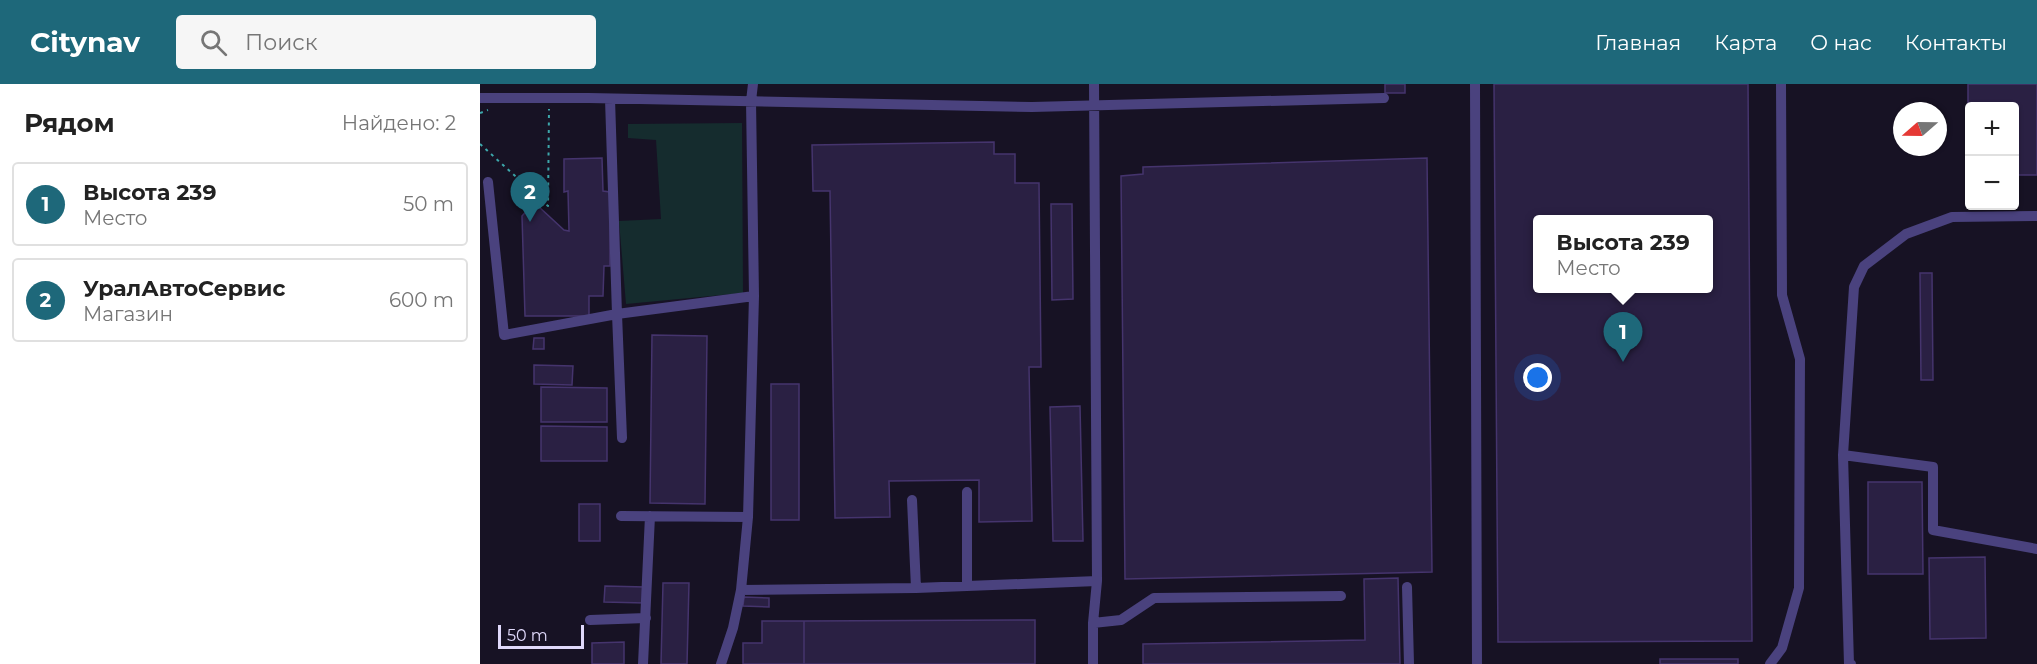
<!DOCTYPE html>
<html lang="ru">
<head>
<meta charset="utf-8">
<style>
	:root { --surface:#fff; --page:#f6f6f6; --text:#222; --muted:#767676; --line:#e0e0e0; --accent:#1e687a }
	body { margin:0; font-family:Montserrat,sans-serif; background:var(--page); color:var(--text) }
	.controls { position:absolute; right:18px; top:18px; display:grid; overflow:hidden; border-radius:6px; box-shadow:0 2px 4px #0004 }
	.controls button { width:54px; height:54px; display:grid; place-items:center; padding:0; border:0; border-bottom:2px solid var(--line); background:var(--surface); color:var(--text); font:30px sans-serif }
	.compass { position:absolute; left:1413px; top:18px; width:54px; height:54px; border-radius:50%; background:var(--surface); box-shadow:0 2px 4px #0004; rotate:250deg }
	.scale { position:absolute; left:18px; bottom:15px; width:86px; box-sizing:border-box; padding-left:6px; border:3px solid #e0d9fb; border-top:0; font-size:16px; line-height:21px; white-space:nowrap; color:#e0d9fb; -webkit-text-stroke:4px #171224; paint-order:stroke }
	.you { position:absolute; left:1058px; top:294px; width:21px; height:21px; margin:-15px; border:4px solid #fff; border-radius:50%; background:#1a73e8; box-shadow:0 0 0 9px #1a73e833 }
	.badge { display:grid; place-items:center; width:39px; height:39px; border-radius:50%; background:var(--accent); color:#fff; font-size:20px; font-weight:700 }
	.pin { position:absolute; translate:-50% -50px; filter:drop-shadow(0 2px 3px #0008) }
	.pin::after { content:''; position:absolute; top:32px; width:21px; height:18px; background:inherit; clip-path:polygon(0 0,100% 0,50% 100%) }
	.popup { position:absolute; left:1053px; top:131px; width:180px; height:78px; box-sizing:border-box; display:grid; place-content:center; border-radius:6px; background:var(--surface); filter:drop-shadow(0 2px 4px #0005); font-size:20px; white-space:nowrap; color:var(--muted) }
	.popup b { font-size:22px; color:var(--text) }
	.popup::after { content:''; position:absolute; left:50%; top:100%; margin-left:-12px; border:12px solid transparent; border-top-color:var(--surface) }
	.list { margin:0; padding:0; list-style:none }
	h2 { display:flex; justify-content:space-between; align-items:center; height:78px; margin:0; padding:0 24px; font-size:26px }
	h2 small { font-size:20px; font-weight:400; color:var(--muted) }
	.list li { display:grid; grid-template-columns:39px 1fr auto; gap:18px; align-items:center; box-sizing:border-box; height:84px; margin:0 12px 12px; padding:0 12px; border:2px solid var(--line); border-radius:6px }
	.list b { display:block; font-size:22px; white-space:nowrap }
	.list p { margin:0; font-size:20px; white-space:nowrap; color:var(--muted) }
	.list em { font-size:20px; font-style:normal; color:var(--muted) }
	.icon { flex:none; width:33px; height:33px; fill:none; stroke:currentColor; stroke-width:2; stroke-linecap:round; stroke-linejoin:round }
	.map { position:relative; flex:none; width:1557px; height:580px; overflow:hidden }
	header { display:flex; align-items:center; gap:36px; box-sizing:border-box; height:84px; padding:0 30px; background:var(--accent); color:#fff }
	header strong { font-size:28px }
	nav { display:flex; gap:33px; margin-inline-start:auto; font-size:21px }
	.search { width:420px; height:54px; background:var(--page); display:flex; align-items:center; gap:15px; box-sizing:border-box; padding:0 21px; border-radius:6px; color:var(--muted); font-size:22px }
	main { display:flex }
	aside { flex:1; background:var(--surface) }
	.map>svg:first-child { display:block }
	.green { fill:#152c2e }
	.building { fill:#2a2043; stroke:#45346d; stroke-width:1.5; fill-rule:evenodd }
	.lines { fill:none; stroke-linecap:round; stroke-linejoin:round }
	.path { stroke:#3da7ab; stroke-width:2; stroke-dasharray:3 4.5; stroke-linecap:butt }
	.minor { stroke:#4a427e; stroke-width:10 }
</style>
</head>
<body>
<header>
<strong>Citynav</strong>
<div class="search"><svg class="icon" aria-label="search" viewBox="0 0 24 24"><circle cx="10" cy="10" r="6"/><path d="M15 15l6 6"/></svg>Поиск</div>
<nav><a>Главная</a><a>Карта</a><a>О нас</a><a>Контакты</a></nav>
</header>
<main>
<aside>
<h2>Рядом<small>Найдено: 2</small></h2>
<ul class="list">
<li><span class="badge">1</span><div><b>Высота 239</b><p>Место</p></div><em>50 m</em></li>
<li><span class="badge">2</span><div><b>УралАвтоСервис</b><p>Магазин</p></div><em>600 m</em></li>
</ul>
</aside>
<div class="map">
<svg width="1557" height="580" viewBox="0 0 1557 580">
	<rect width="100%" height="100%" fill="#171224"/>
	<path class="green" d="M262,39L263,209L146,220L139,137L181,135L176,56L148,54V40Z"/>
	<path class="building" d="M905,0H925V9H905Z
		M1014,0H1268L1272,557L1018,558ZM1058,136H1228V204H1058Z
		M1488,0H1557V91H1534V22H1490L1488,91Z
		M514,58V70H535V99H559L561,283H549L552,437L499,438V396L409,397L410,433L355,434L350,107H333L332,61Z
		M122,74L123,107L130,108V182H124L123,212H109V232H45L42,132L50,123L58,122L84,146L89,147L88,107L84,108V75Z
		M947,74L952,488L645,495L641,92L663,90V83Z
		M571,120H592L593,215L572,216Z
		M1440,189H1452L1453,296H1441Z
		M172,251L227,252L225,420L170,419Z
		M54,254H64V265H53Z
		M54,281L93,282L92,301L54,300Z
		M291,300H319V436H291Z
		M61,303L127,304V338H61Z
		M600,322L603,457H573L570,323Z
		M61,342L127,343V377H61Z
		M1388,398H1442L1443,490H1388Z
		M99,420H120V457H99Z
		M1505,473L1506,554L1450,555L1449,474Z
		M918,494L920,580H663V560L885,556L884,495Z
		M183,499H209L207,580H181Z
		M125,502L165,503V519L124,518Z
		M264,513L289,514V523L263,522Z
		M555,536V580H324V537Z
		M282,537H324V580H263V559H282Z
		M144,558V580H112V559Z
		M1180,575H1258V580H1180Z"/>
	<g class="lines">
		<path class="path" d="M0,29L8,26
			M0,60L68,122L69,25"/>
		<path class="minor" d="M995,0L997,580
			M0,14H109L552,23L904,14
			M8,98L24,251L137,230L130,15
			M142,354L137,230L274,212
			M1363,371L1453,383V446L1557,465
			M432,416L436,504
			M141,432L268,433
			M487,501V408
			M927,503L929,580
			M261,506L436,504L617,497
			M110,536L166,534
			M613,539L641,536L674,514L861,512
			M163,580L170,432
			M241,580L253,544L261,506L268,433L274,212L271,17L273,0
			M613,580V539L617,497L614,0
			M1290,580L1302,564L1319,504L1320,275L1302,211L1301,0
			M1371,580H1369L1363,371L1374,203L1384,182L1426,150L1472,133L1557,132"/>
	</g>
</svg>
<div class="controls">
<button>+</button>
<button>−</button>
</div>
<svg class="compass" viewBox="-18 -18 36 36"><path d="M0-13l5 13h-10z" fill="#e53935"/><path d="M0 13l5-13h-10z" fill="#767676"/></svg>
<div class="scale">50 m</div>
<div class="you"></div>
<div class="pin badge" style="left:1143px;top:278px">1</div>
<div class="popup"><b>Высота 239</b>Место</div>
<div class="pin badge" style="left:50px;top:138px">2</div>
</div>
</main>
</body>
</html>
